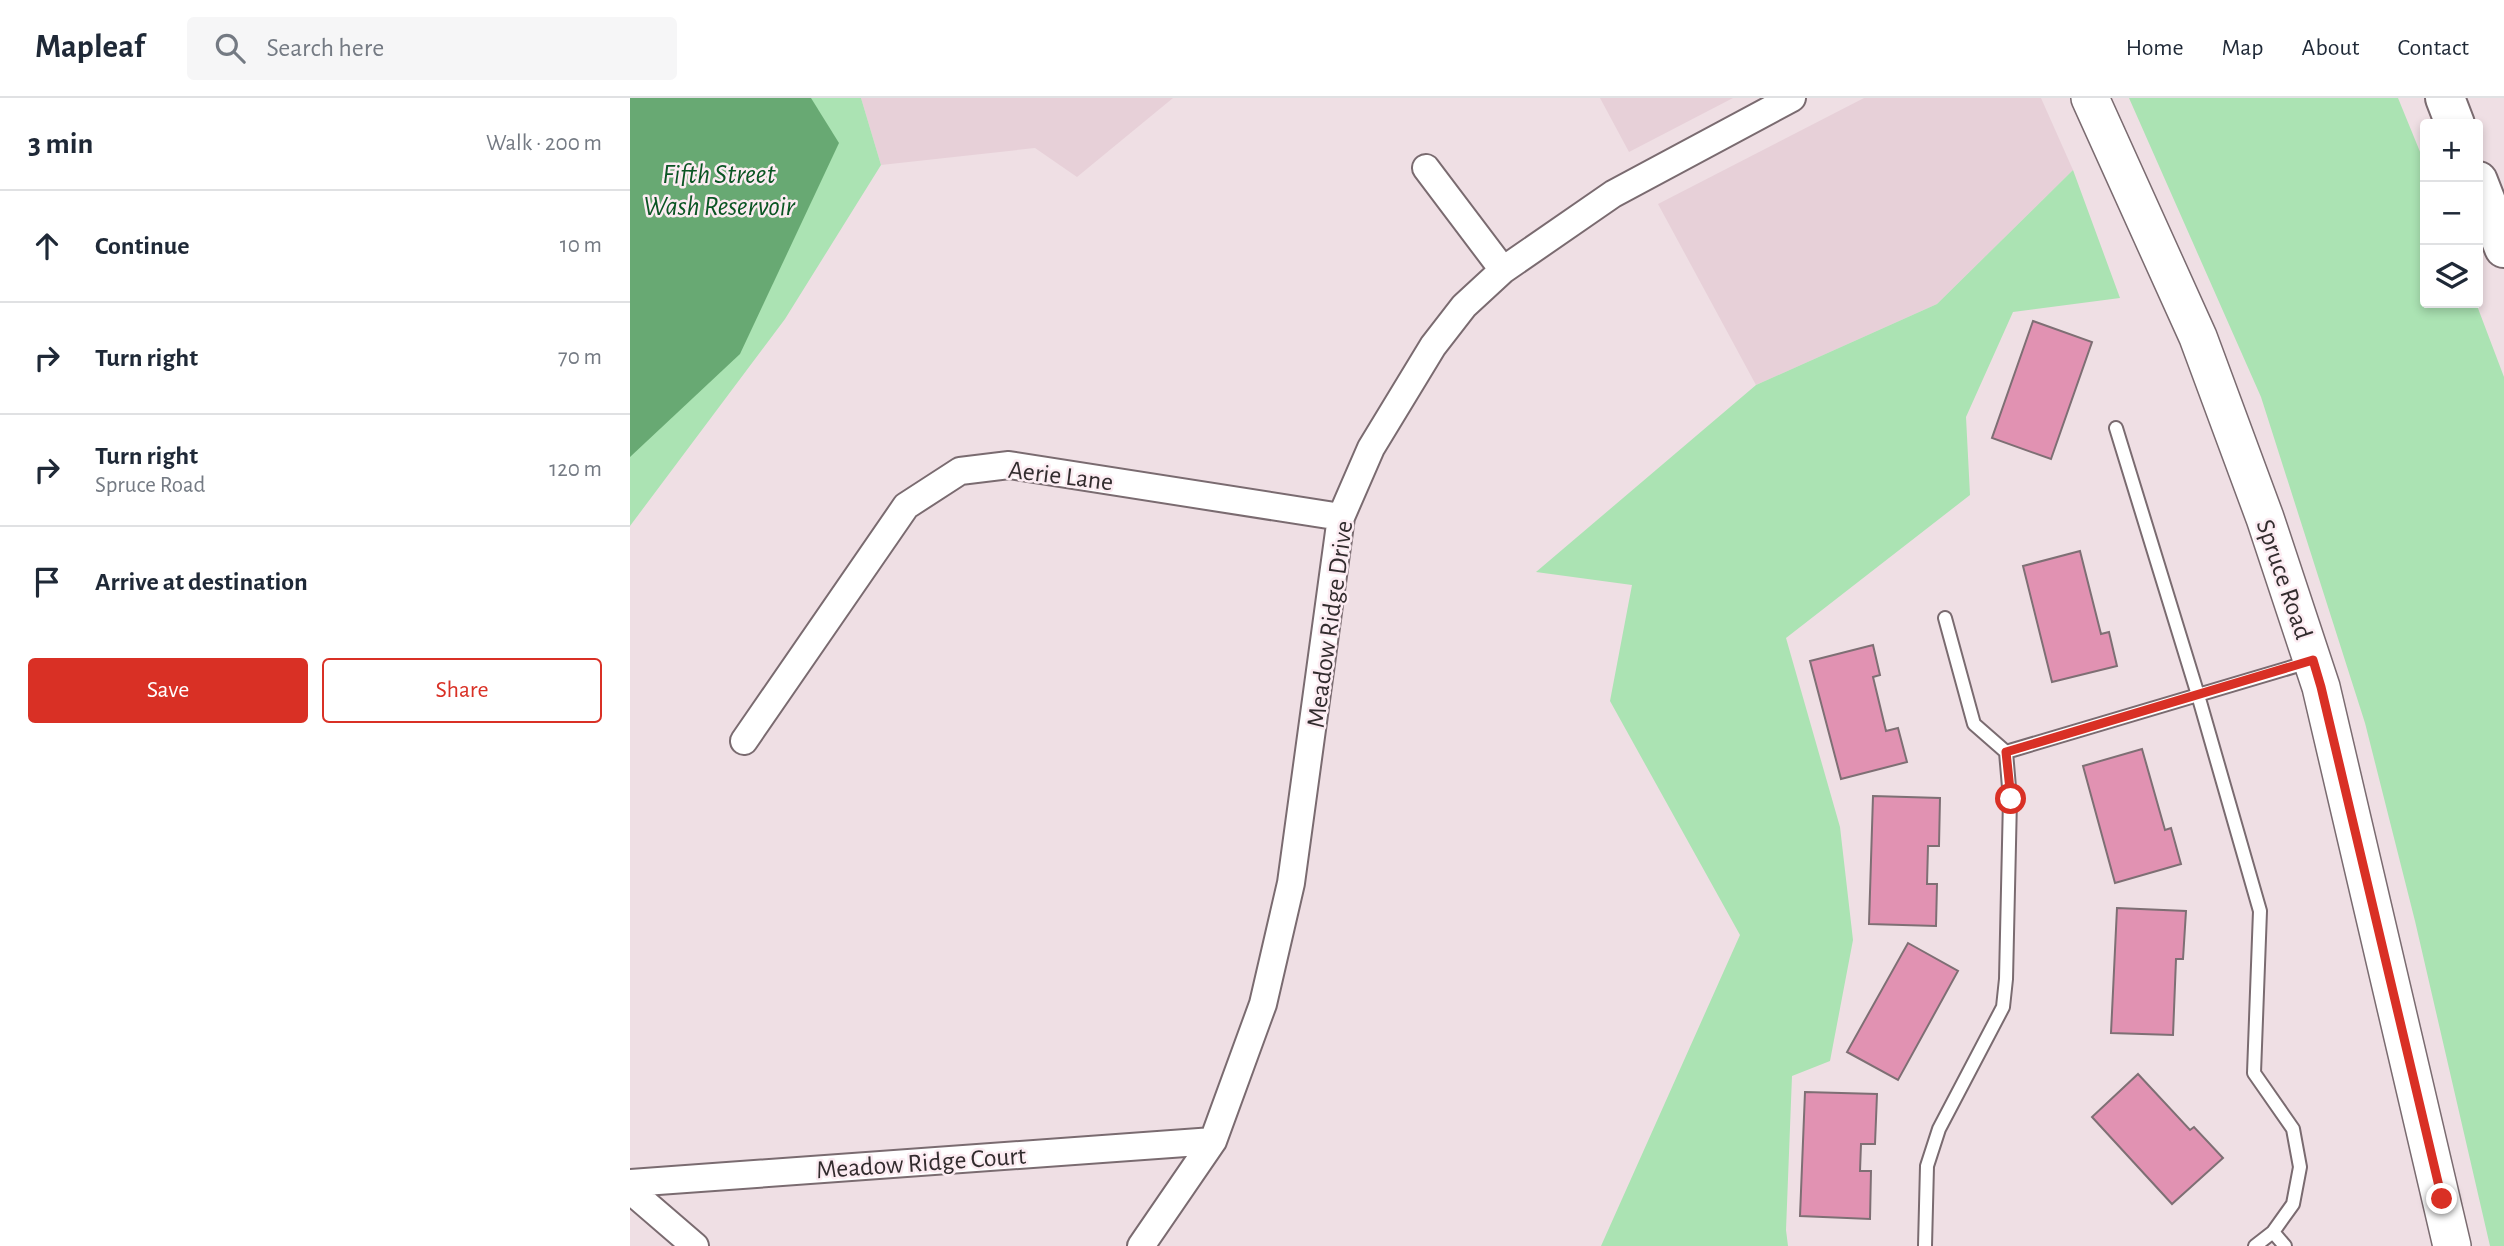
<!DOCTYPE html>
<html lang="en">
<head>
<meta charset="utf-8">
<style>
	:root { --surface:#fff; --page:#f6f6f7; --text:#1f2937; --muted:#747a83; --line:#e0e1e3; --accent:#d93025 }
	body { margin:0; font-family:"Alegreya Sans",sans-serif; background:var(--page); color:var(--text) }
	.controls { position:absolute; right:21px; top:21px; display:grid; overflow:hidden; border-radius:7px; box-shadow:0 4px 10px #0003 }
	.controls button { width:63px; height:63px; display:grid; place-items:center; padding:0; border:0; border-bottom:2px solid var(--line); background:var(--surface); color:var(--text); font:35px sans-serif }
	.stop { position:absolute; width:21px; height:21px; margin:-16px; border:5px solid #d93025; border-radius:50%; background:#fff }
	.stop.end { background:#d93025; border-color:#fff; box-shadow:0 2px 7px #0008 }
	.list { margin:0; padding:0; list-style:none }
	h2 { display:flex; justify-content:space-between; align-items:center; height:91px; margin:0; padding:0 28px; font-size:30px }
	h2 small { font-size:23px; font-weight:400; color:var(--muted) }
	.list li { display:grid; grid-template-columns:46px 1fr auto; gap:21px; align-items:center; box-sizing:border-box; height:112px; padding:0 28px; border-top:2px solid var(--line) }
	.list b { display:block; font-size:26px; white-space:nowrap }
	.list p { margin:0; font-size:23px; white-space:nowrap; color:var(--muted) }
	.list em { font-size:23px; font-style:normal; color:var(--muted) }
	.actions { display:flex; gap:14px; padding:21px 28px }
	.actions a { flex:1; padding:16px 0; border:2px solid var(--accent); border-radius:7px; text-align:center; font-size:24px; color:var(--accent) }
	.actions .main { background:var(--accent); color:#fff }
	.icon { flex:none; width:38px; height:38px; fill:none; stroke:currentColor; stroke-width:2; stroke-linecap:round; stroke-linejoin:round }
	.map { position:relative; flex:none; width:1874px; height:1148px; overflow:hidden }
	header { display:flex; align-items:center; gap:42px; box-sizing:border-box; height:98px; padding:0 35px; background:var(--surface); border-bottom:2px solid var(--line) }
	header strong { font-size:33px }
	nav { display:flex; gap:38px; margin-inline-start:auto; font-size:24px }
	.search { width:490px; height:63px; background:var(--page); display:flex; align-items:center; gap:18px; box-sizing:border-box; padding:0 24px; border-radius:7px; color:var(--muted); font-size:26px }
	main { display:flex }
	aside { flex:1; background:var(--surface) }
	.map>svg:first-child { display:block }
	.built { fill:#e7d0d8 }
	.green { fill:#abe3b3 }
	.water { fill:#68a973 }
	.building { fill:#e192b2; stroke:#7e6f74; stroke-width:2 }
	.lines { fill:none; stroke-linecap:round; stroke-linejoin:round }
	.service-casing { stroke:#7a6b70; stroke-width:16 }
	.minor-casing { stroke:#7a6b70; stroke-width:30 }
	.secondary-casing { stroke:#7a6b70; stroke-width:40 }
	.motorway-casing { stroke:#7a6b70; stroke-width:42 }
	.service { stroke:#fff; stroke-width:12 }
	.minor { stroke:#fff; stroke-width:26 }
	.secondary { stroke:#fff; stroke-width:37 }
	.motorway { stroke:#fff; stroke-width:38 }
	.route { stroke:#d93025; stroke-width:9 }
	.labels { text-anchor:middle; stroke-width:5; stroke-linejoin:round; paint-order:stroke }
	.street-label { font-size:26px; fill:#322c2e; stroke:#fcecf2 }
	.water-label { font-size:28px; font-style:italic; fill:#0a5523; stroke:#fcecf2 }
</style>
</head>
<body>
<header>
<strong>Mapleaf</strong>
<div class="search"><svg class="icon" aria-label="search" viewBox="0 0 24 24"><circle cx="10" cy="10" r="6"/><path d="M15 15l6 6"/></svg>Search here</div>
<nav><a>Home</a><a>Map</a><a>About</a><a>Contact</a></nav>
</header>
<main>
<aside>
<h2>3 min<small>Walk · 200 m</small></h2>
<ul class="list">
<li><svg class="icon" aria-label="ahead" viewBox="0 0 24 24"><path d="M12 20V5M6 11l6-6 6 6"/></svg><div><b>Continue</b></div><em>10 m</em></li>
<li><svg class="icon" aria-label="right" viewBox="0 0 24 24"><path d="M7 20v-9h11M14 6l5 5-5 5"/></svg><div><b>Turn right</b></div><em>70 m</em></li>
<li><svg class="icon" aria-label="right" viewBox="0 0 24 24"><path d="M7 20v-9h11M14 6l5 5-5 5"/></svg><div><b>Turn right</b><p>Spruce Road</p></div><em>120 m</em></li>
<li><svg class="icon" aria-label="arrive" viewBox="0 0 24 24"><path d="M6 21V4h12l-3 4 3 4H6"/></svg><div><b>Arrive at destination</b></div></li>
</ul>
<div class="actions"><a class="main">Save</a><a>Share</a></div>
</aside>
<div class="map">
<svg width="1874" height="1148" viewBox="0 0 1874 1148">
	<rect width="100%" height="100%" fill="#efdfe4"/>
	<path class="built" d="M231,0H543L447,79L405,50L251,67Z
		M970,0H1103L999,54Z
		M1234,0H1411L1443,72L1307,206L1126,287L1028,106Z"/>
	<path class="green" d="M0,0H231L251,67L155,221L0,428Z
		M1499,0H1768L1795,66V205H1846L1874,279V1148H1860L1785,823L1735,625L1631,299Z
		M1443,72L1490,200L1383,214L1336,319L1340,397L1156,540L1210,729L1223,842L1200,963L1162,978L1156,1132L1158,1148H971L1110,837L980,603L1002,487L906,474L1126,287L1307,206Z"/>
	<path class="water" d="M0,0H181L209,45L110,256L0,359Z"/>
	<path class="building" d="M1403,223L1462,244L1421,361L1362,340Z
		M1450,453L1471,536L1479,534L1487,568L1422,584L1393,468Z
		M1243,547L1250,577L1243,579L1256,633L1268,630L1277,664L1211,681L1180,563Z
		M1512,651L1535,732L1541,730L1551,766L1485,785L1453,668Z
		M1243,698L1310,700L1309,748H1298L1297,786H1307L1306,828L1239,826Z
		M1487,810L1556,813L1553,861H1546L1543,937L1481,935Z
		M1278,845L1328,873L1268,982L1217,954Z
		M1508,976L1560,1032L1564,1029L1593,1060L1542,1106L1462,1019Z
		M1175,994L1247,996L1245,1046H1231L1230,1073H1241L1240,1121L1170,1118Z"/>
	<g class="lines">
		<g class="service-casing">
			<path id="service" d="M1486,330L1568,597L1630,813L1624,975L1663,1031L1670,1069L1663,1106L1643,1134L1625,1148
				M1376,654L1679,564
				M1643,1134L1655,1148
				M1295,1148L1297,1068L1309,1031L1373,909L1376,881L1380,701L1376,654L1344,626L1315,520"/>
		</g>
		<g class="minor-casing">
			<path id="minor" d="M796,70L873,172
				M114,643L276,408L330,373L379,367L711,419
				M0,1085L583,1043
				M0,1092L65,1148
				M511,1148L583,1043L633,906L661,785L711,419L741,350L803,248L834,208L873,172L983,96L1162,0"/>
		</g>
		<g class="secondary-casing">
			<path id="secondary" d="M1460,0L1568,239L1635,420L1691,589L1822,1148"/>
		</g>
		<g class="motorway-casing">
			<path id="motorway" d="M1815,0L1825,26
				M1848,83L1874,150"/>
		</g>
		<use href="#service" class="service"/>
		<use href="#minor" class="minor"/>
		<use href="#secondary" class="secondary"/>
		<use href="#motorway" class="motorway"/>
	</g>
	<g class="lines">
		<path class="route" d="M1381,701L1376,654L1683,562L1691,589L1812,1101"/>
	</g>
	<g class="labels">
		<g class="street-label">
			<text transform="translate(431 377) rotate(7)" y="9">Aerie Lane</text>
			<text transform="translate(1655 481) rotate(71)" y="9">Spruce Road</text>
			<text transform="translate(699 526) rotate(-82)" y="9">Meadow Ridge Drive</text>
			<text transform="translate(291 1064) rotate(-4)" y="9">Meadow Ridge Court</text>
		</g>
		<g class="water-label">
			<text x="89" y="85">Fifth Street<tspan x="89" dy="32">Wash Reservoir</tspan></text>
		</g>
	</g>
</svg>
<div class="controls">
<button>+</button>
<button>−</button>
<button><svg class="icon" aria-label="layers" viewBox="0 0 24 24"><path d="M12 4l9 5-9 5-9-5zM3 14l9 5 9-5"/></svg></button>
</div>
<div class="stop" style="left:1381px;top:701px"></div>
<div class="stop end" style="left:1812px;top:1101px"></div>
</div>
</main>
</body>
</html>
